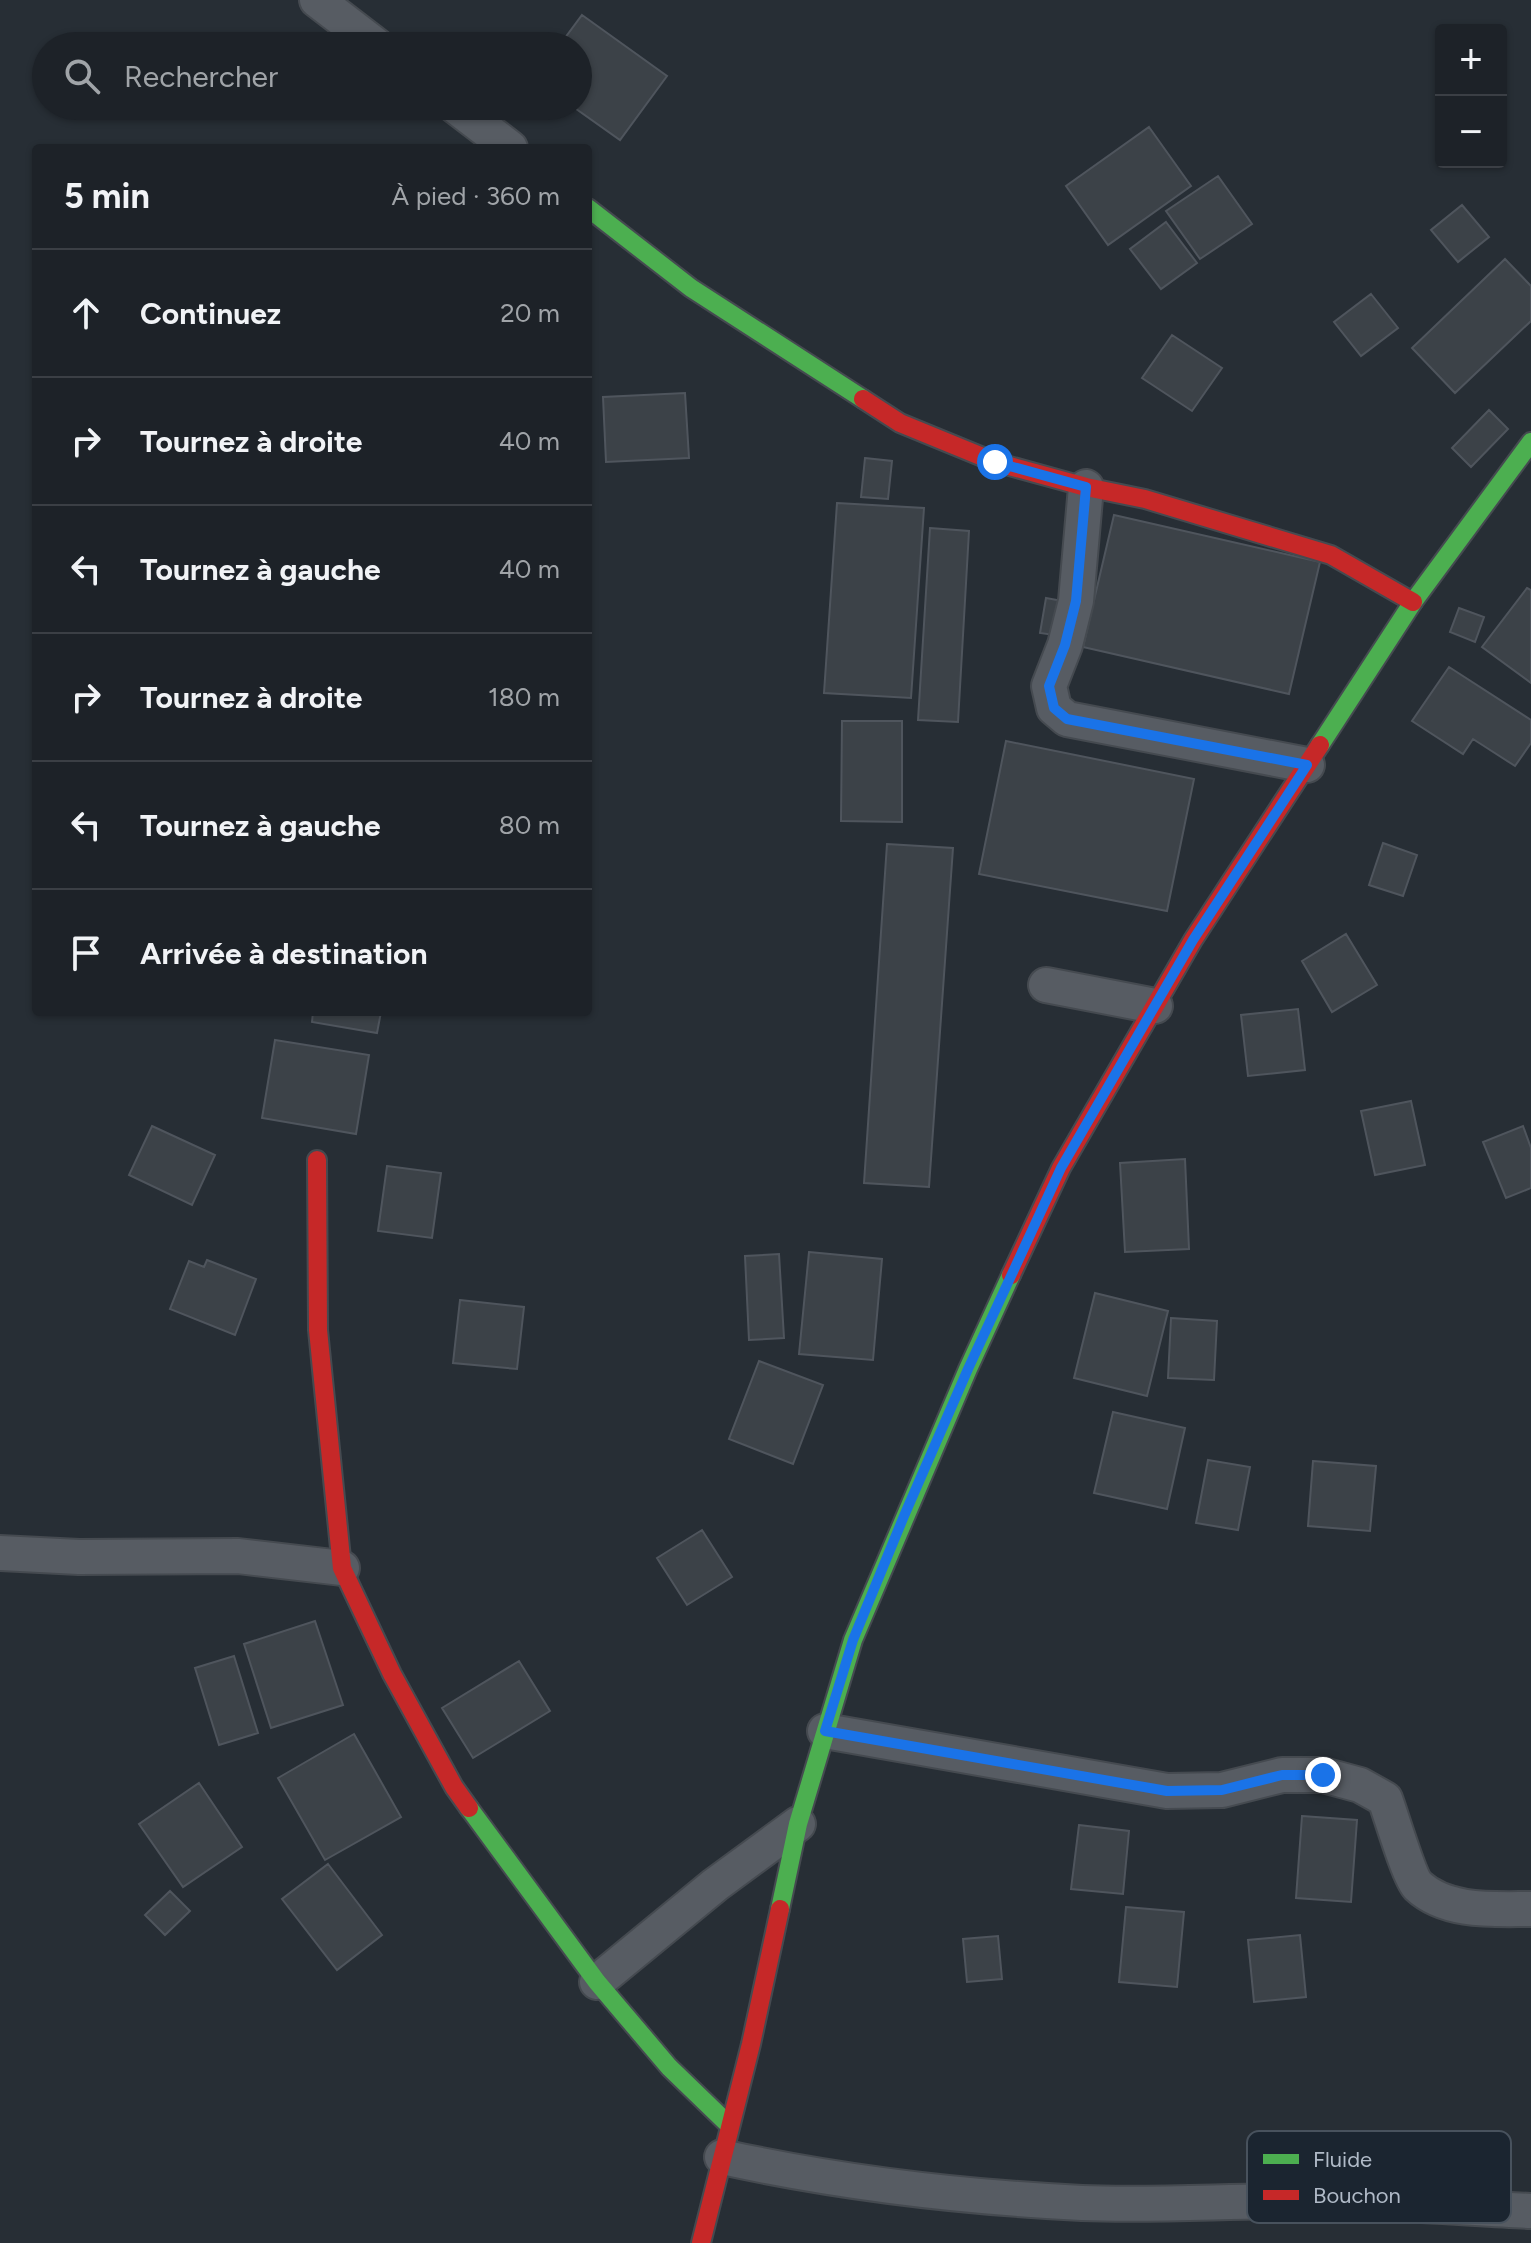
<!DOCTYPE html>
<html lang="fr">
<head>
<meta charset="utf-8">
<style>
	:root { --surface:#1d2228; --page:#252a30; --text:#f1f3f6; --muted:#a0a4a8; --line:#3b3f45 }
	body { margin:0; font-family:Figtree,sans-serif; background:var(--page); color:var(--text) }
	.controls { position:absolute; right:24px; top:24px; display:grid; overflow:hidden; border-radius:8px; box-shadow:0 2px 6px #0004 }
	.controls button { width:72px; height:72px; display:grid; place-items:center; padding:0; border:0; border-bottom:2px solid var(--line); background:var(--surface); color:var(--text); font:40px sans-serif }
	.stop { position:absolute; width:24px; height:24px; margin:-18px; border:6px solid #1a73e8; border-radius:50%; background:#fff }
	.stop.end { background:#1a73e8; border-color:#fff; box-shadow:0 2px 8px #0008 }
	.list { margin:0; padding:0; list-style:none }
	h2 { display:flex; justify-content:space-between; align-items:center; height:104px; margin:0; padding:0 32px; font-size:34px }
	h2 small { font-size:26px; font-weight:400; color:var(--muted) }
	.list li { display:grid; grid-template-columns:52px 1fr auto; gap:24px; align-items:center; box-sizing:border-box; height:128px; padding:0 32px; border-top:2px solid var(--line) }
	.list b { display:block; font-size:30px; white-space:nowrap }
	.list em { font-size:26px; font-style:normal; color:var(--muted) }
	.icon { flex:none; width:44px; height:44px; fill:none; stroke:currentColor; stroke-width:2; stroke-linecap:round; stroke-linejoin:round }
	.map { position:relative; flex:none; width:1531px; height:2243px; overflow:hidden }
	.search { position:absolute; background:var(--surface); box-shadow:0 2px 6px #0004; left:32px; top:32px; width:560px; height:88px; display:flex; align-items:center; gap:20px; box-sizing:border-box; padding:0 28px; border-radius:44px; color:var(--muted); font-size:30px }
	.panel { position:absolute; background:var(--surface); box-shadow:0 2px 6px #0004; left:32px; top:144px; width:560px; height:872px; border-radius:8px }
	.map>svg:first-child { display:block }
	.building { fill:#3c4248; stroke:#4f555d; stroke-width:2 }
	.lines { fill:none; stroke-linecap:round; stroke-linejoin:round }
	.street-casing { stroke:#454a50; stroke-width:38 }
	.fast-casing { stroke:#454a50; stroke-width:22 }
	.jam-casing { stroke:#454a50; stroke-width:22 }
	.street { stroke:#575c63; stroke-width:34 }
	.fast { stroke:#4caf50; stroke-width:18 }
	.jam { stroke:#c62828; stroke-width:18 }
	.route { stroke:#1a73e8; stroke-width:10 }
	.key { fill:#1b2530; stroke:#48525d; stroke-width:2 }
	.key-label { font-size:22px; fill:#b0bac7 }
</style>
</head>
<body>
<div class="map">
<svg width="1531" height="2243" viewBox="0 0 1531 2243">
	<rect width="100%" height="100%" fill="#272e35"/>
	<path class="building" d="M582,15L667,76L620,140L572,106H578V46H559Z
		M1149,127L1191,186L1108,245L1066,186Z
		M1218,176L1252,224L1200,259L1166,211Z
		M1462,205L1489,237L1458,262L1431,230Z
		M1166,222L1197,263L1161,289L1130,249Z
		M1505,259L1531,286V321L1455,393L1412,348Z
		M1371,294L1398,328L1361,356L1334,322Z
		M1172,335L1222,368L1192,411L1142,378Z
		M685,393L689,458L606,462L603,397Z
		M1489,410L1508,429L1471,467L1452,448Z
		M865,458L892,461L888,499L861,497Z
		M837,503L924,508L911,698L824,693Z
		M1114,515L1320,562L1289,694L1083,647Z
		M930,528L969,531L958,722L918,720Z
		M1527,588L1531,590V683L1482,647Z
		M1046,598L1068,602L1061,636L1040,633Z
		M1459,608L1484,617L1475,642L1450,632Z
		M1449,667L1531,720V743L1515,766L1473,739L1463,754L1412,721Z
		M842,721H902V822L841,821Z
		M1006,741L1194,779L1167,911L979,874Z
		M1383,843L1417,855L1403,896L1369,885Z
		M887,844L953,848L929,1187L864,1183Z
		M1346,934L1377,985L1332,1012L1302,961Z
		M1298,1009L1305,1070L1248,1076L1241,1015Z
		M313,1012H381L377,1033L312,1022Z
		M275,1040L369,1055L356,1134L262,1118Z
		M1411,1101L1425,1165L1375,1175L1361,1111Z
		M152,1126L215,1155L192,1205L129,1175Z
		M1523,1126L1531,1148V1188L1506,1198L1483,1142Z
		M1185,1159L1189,1249L1125,1252L1120,1163Z
		M387,1166L441,1173L432,1238L378,1231Z
		M809,1252L882,1259L873,1360L799,1354Z
		M779,1254L784,1338L749,1340L745,1256Z
		M207,1260L256,1279L235,1335L170,1309L189,1261L204,1267Z
		M1095,1293L1168,1311L1147,1396L1074,1378Z
		M460,1300L524,1307L517,1369L453,1363Z
		M1171,1318L1217,1321L1214,1380L1168,1378Z
		M759,1361L823,1385L793,1464L729,1439Z
		M1113,1412L1185,1428L1167,1509L1094,1493Z
		M1208,1460L1250,1467L1238,1530L1196,1523Z
		M1313,1461L1376,1466L1370,1531L1308,1526Z
		M702,1530L732,1577L687,1605L657,1558Z
		M315,1621L343,1705L271,1728L244,1644Z
		M234,1656L258,1733L219,1745L195,1668Z
		M519,1661L550,1711L473,1758L442,1708Z
		M354,1734L401,1817L325,1860L278,1778Z
		M199,1783L242,1847L183,1887L139,1824Z
		M1302,1816L1357,1820L1351,1902L1296,1898Z
		M1079,1825L1129,1831L1123,1894L1071,1889Z
		M328,1864L382,1935L337,1970L282,1899Z
		M170,1891L190,1911L165,1935L145,1915Z
		M1126,1907L1184,1912L1177,1987L1119,1982Z
		M1300,1935L1306,1997L1254,2002L1248,1940Z
		M998,1936L1002,1979L967,1982L963,1939Z"/>
	<g class="lines">
		<g class="street-casing">
			<path id="street" d="M317,0L377,46
				M455,106L510,148
				M1086,487L1076,601L1065,645L1049,686L1054,708L1067,719L1307,765
				M1046,985L1155,1006
				M0,1553L79,1557L238,1556L342,1568
				M825,1731L1167,1791L1222,1790L1282,1775H1323L1360,1785L1385,1799C1391,1815 1409,1877 1418,1886C1447,1913 1495,1909 1531,1909
				M597,1982L715,1885L798,1824
				M722,2157C841,2183 960,2197 1082,2203C1153,2206 1224,2201 1295,2201C1373,2201 1452,2207 1531,2211"/>
		</g>
		<g class="fast-casing">
			<path id="fast" d="M588,208L691,288L863,399
				M1320,745L1413,602L1531,442
				M469,1808L597,1982L669,2067L729,2125
				M780,1909L798,1824L853,1640L968,1369L1011,1275"/>
		</g>
		<g class="jam-casing">
			<path id="jam" d="M863,399L900,423L995,462L1086,487L1145,499L1331,555L1413,602
				M317,1160L318,1330L342,1568L392,1674L454,1787L469,1808
				M1011,1275L1061,1168L1193,940L1320,745
				M701,2243L751,2044L780,1909"/>
		</g>
		<use href="#street" class="street"/>
		<use href="#fast" class="fast"/>
		<use href="#jam" class="jam"/>
	</g>
	<g class="lines">
		<path class="route" d="M995,462L1086,487L1076,601L1065,645L1049,686L1054,708L1067,719L1307,765L1193,940L1061,1168L968,1369L904,1516L853,1640L825,1731L1167,1791L1222,1790L1282,1775H1323"/>
	</g>
	<rect x="1247" y="2131" width="264" height="92" rx="12" class="key"/>
	<rect x="1263" y="2154" width="36" height="10" fill="#4caf50"/>
	<rect x="1263" y="2190" width="36" height="10" fill="#c62828"/>
	<g class="key-label">
		<text x="1313" y="2167">Fluide</text>
		<text x="1313" y="2203">Bouchon</text>
	</g>
</svg>
<div class="controls">
<button>+</button>
<button>−</button>
</div>
<div class="stop" style="left:995px;top:462px"></div>
<div class="stop end" style="left:1323px;top:1775px"></div>
<div class="search"><svg class="icon" aria-label="search" viewBox="0 0 24 24"><circle cx="10" cy="10" r="6"/><path d="M15 15l6 6"/></svg>Rechercher</div>
<section class="panel">
<h2>5 min<small>À pied · 360 m</small></h2>
<ul class="list">
<li><svg class="icon" aria-label="ahead" viewBox="0 0 24 24"><path d="M12 20V5M6 11l6-6 6 6"/></svg><div><b>Continuez</b></div><em>20 m</em></li>
<li><svg class="icon" aria-label="right" viewBox="0 0 24 24"><path d="M7 20v-9h11M14 6l5 5-5 5"/></svg><div><b>Tournez à droite</b></div><em>40 m</em></li>
<li><svg class="icon" aria-label="left" viewBox="0 0 24 24"><path d="M17 20v-9H6M10 6l-5 5 5 5"/></svg><div><b>Tournez à gauche</b></div><em>40 m</em></li>
<li><svg class="icon" aria-label="right" viewBox="0 0 24 24"><path d="M7 20v-9h11M14 6l5 5-5 5"/></svg><div><b>Tournez à droite</b></div><em>180 m</em></li>
<li><svg class="icon" aria-label="left" viewBox="0 0 24 24"><path d="M17 20v-9H6M10 6l-5 5 5 5"/></svg><div><b>Tournez à gauche</b></div><em>80 m</em></li>
<li><svg class="icon" aria-label="arrive" viewBox="0 0 24 24"><path d="M6 21V4h12l-3 4 3 4H6"/></svg><div><b>Arrivée à destination</b></div></li>
</ul>
</section>
</div>
</body>
</html>
